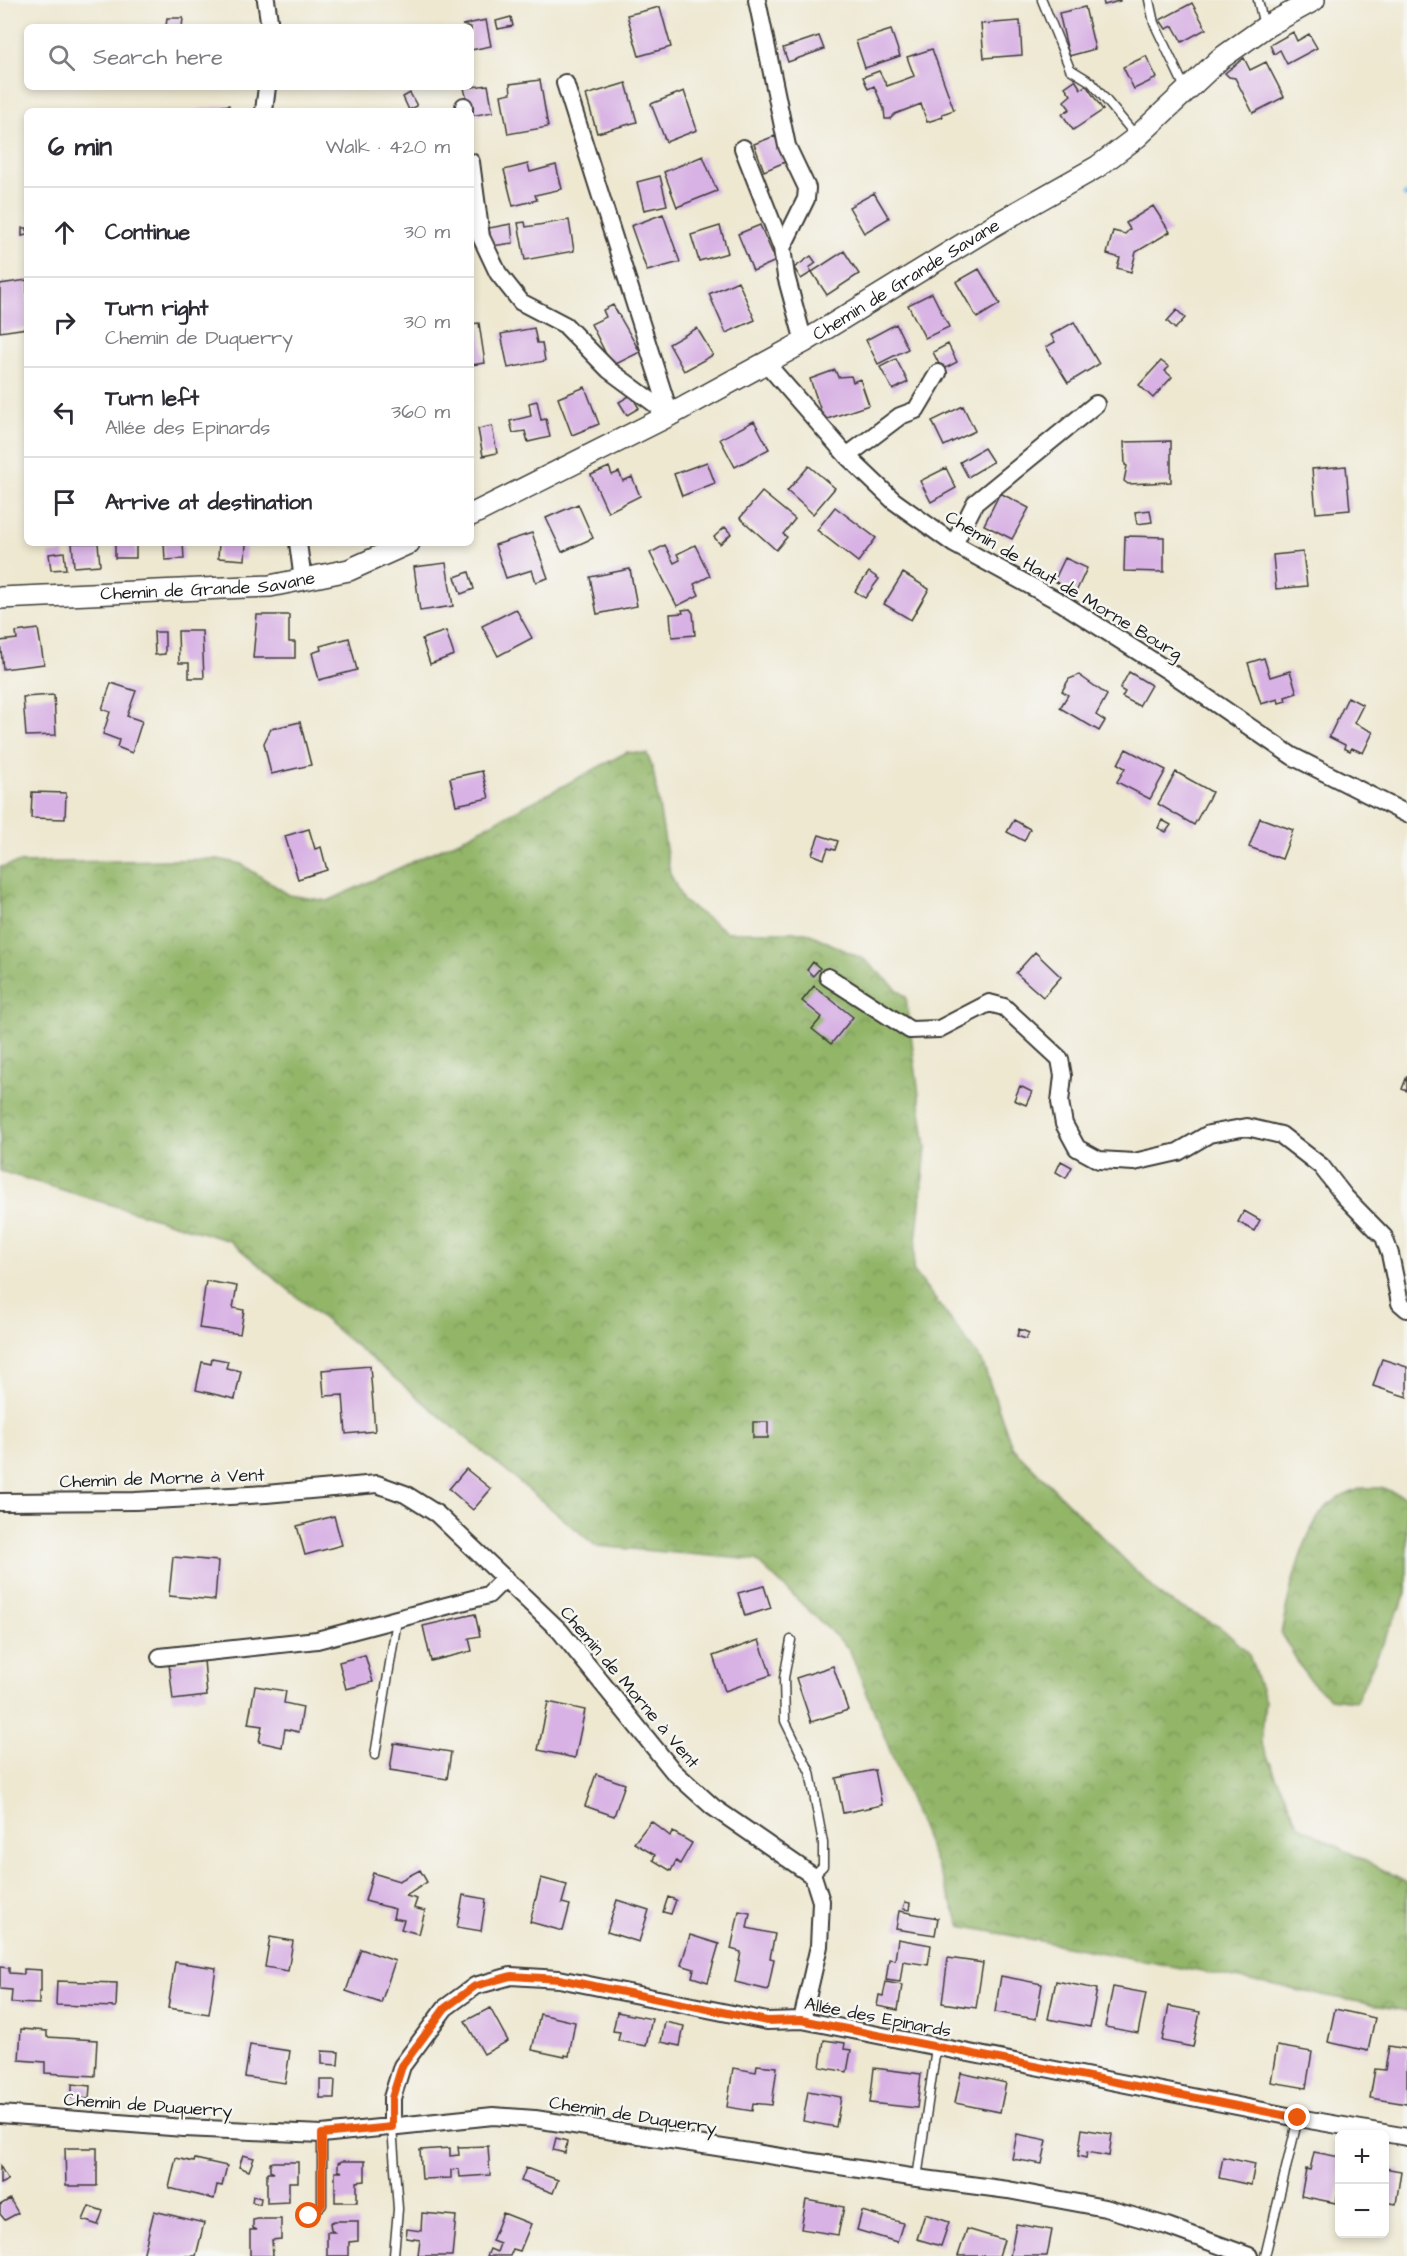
<!DOCTYPE html>
<html lang="en">
<head>
<meta charset="utf-8">
<style>
	:root { --surface:#fff; --page:#f2f2f3; --text:#2b2b33; --muted:#7c7c81; --line:#e1e1e2 }
	body { margin:0; font-family:"Architects Daughter",sans-serif; background:var(--page); color:var(--text) }
	.controls { position:absolute; right:18px; bottom:18px; display:grid; overflow:hidden; border-radius:9px; box-shadow:0 3px 9px #0003 }
	.controls button { width:54px; height:54px; display:grid; place-items:center; padding:0; border:0; border-bottom:2px solid var(--line); background:var(--surface); color:var(--text); font:30px sans-serif }
	.stop { position:absolute; width:18px; height:18px; margin:-14px; border:4px solid #ea580c; border-radius:50%; background:#fff }
	.stop.end { background:#ea580c; border-color:#fff; box-shadow:0 2px 6px #0008 }
	.list { margin:0; padding:0; list-style:none }
	h2 { display:flex; justify-content:space-between; align-items:center; height:78px; margin:0; padding:0 24px; font-size:26px }
	h2 small { font-size:20px; font-weight:400; color:var(--muted) }
	.list li { display:grid; grid-template-columns:39px 1fr auto; gap:18px; align-items:center; box-sizing:border-box; height:90px; padding:0 24px; border-top:2px solid var(--line) }
	.list b { display:block; font-size:22px; white-space:nowrap }
	.list p { margin:0; font-size:20px; white-space:nowrap; color:var(--muted) }
	.list em { font-size:20px; font-style:normal; color:var(--muted) }
	.icon { flex:none; width:33px; height:33px; fill:none; stroke:currentColor; stroke-width:2; stroke-linecap:round; stroke-linejoin:round }
	.map { position:relative; flex:none; width:1407px; height:2256px; overflow:hidden }
	.search { position:absolute; background:var(--surface); box-shadow:0 3px 9px #0003; left:24px; top:24px; width:450px; height:66px; display:flex; align-items:center; gap:15px; box-sizing:border-box; padding:0 21px; border-radius:9px; color:var(--muted); font-size:22px }
	.panel { position:absolute; background:var(--surface); box-shadow:0 3px 9px #0003; left:24px; top:108px; width:450px; height:438px; border-radius:9px }
	.map>svg:first-child { display:block }
	.forest { fill:url(#forest-crowns); stroke:#576842; stroke-width:1.5 }
	.lines { fill:none; stroke-linecap:round; stroke-linejoin:round }
	.stream { stroke:#66acdc; stroke-width:5 }
	.building { fill:#d8b2e4 }
	.service-casing { stroke:#3c3b37; stroke-width:11 }
	.minor-casing { stroke:#3c3b37; stroke-width:20 }
	.tertiary-casing { stroke:#3c3b37; stroke-width:24 }
	.service { stroke:#fff; stroke-width:8 }
	.minor { stroke:#fff; stroke-width:16 }
	.tertiary { stroke:#fff; stroke-width:21 }
	.route { stroke:#ea580c; stroke-width:8 }
	.labels { text-anchor:middle; stroke-width:5; stroke-linejoin:round; paint-order:stroke }
	.street-label { font-size:18px; fill:#1c1c1c; stroke:#f6f6f2 }
</style>
</head>
<body>
<div class="map">
<svg width="1407" height="2256" viewBox="0 0 1407 2256">
	<defs>
		<pattern id="forest-crowns" width="20" height="18" patternUnits="userSpaceOnUse" patternTransform="scale(1.5)"><rect width="20" height="18" fill="#92b568"/><path d="M2 6a3 3 0 1 1 6 0M12 15a3 3 0 1 1 6 0" fill="none" stroke="#769255"/></pattern>
	</defs>
	<rect width="100%" height="100%" fill="#f6f6f2"/>
	<filter id="ink" filterUnits="userSpaceOnUse"><feTurbulence type="fractalNoise" baseFrequency=".0167" numOctaves="2"/><feDisplacementMap in="SourceGraphic" scale="12" xChannelSelector="R" yChannelSelector="G"/><feConvolveMatrix kernelMatrix="1 2 1 2 8 2 1 2 1" color-interpolation-filters="sRGB"/></filter>
	<filter id="wash" filterUnits="userSpaceOnUse"><feTurbulence type="fractalNoise" baseFrequency=".008" numOctaves="4" result="noise"/><feDisplacementMap in="SourceGraphic" scale="24" xChannelSelector="R" yChannelSelector="G"/><feGaussianBlur stdDeviation="1.35" result="paint"/><feColorMatrix in="noise" values="0 0 0 0 0 0 0 0 0 0 0 0 0 0 0 0 0 1.4 0 .05"/><feComposite in="paint" operator="in"/></filter>
	<g filter="url(#wash)">
		<rect width="100%" height="100%" fill="#eee8d1"/>
		<path class="forest" d="M627,752L647,754L653,769L670,873L683,901L727,932H806L865,960L906,997L926,1148L913,1270L982,1361L1012,1447L1163,1598L1220,1627L1248,1652L1265,1701L1261,1743L1299,1826L1407,1883V2011L961,1926L849,1649L756,1560L596,1546L230,1241L0,1171V867L18,863L218,859L241,864L289,895L328,901L464,838Z
			M1362,1488H1383L1407,1498V1592L1356,1701L1329,1698L1308,1678L1281,1634C1287,1601 1304,1520 1333,1502C1341,1496 1353,1492 1362,1488Z"/>
		<g class="lines">
			<path class="stream" d="M1405,195L1407,196"/>
		</g>
		<g id="blocks">
			<path class="building" d="M1103,0H1120V1L1104,5Z
				M1192,3L1206,29L1182,42L1173,26L1166,29L1160,20Z
				M660,7L671,47L639,56L627,15Z
				M1085,7L1095,49L1069,56L1059,13Z
				M511,17L513,26L498,29L496,21Z
				M167,18H183L182,27H166Z
				M486,20L491,46L471,50V27L462,25Z
				M1020,21L1022,55L984,58L981,24Z
				M891,30L900,56L865,68L856,41Z
				M1293,32L1297,41L1309,34L1317,48L1287,64L1280,50L1274,54L1270,45Z
				M819,36L824,49L788,62L783,48Z
				M932,49L954,110L942,114L943,117L927,122L921,104L895,114L890,119H885L884,109L874,86L868,89L863,77L879,71L887,86L914,76L907,57Z
				M1146,56L1157,78L1134,89L1123,67Z
				M1244,58L1250,70L1266,62L1284,97L1253,113L1235,78L1229,77L1225,73Z
				M540,80L548,127L508,134L501,95L511,93L510,84Z
				M1075,80L1081,89L1086,85L1103,110L1073,130L1062,114L1070,109L1064,101L1071,95L1065,87Z
				M626,83L637,122L597,133L586,95Z
				M488,85L493,112L471,116L464,88Z
				M684,91L697,130L666,142L651,104Z
				M410,93L417,106L409,110L403,97Z
				M229,105V111H196V110Z
				M775,136L785,162L764,171L754,144Z
				M703,156L717,191L677,207L664,172Z
				M528,164L530,172L556,165L562,189L535,195L537,200L513,206L504,170Z
				M660,176L667,205L644,210L637,182Z
				M874,193L889,218L864,233L849,207Z
				M1153,206L1170,232L1136,252L1131,272L1117,268L1120,258L1107,254L1113,231L1125,234L1130,229L1126,223Z
				M663,214L680,262L647,271L631,226Z
				M569,220L574,251L525,260L518,223L525,222L526,227Z
				M511,224L513,243L492,246L489,228Z
				M760,225L776,261L753,271L738,234Z
				M720,226L728,253L699,261L691,235Z
				M22,228H27V235L22,236Z
				M844,251L859,274L827,295L812,272L801,279L794,268L811,256L816,263L809,268L812,272Z
				M979,269L1000,304L977,318L956,282Z
				M27,280V328L0,332V284Z
				M738,281L755,320L726,333L709,294Z
				M932,293L949,327L925,338L908,305Z
				M613,305L640,352L612,366L591,324L606,317L603,310Z
				M1177,310L1185,318L1175,329L1167,321Z
				M1074,322L1099,364L1068,383L1046,347L1055,342L1051,335Z
				M479,323L485,363L471,365V324Z
				M896,324L908,349L878,364L866,340Z
				M534,328L537,343H542L545,361L508,368L501,334Z
				M697,328L713,355L684,371L669,344Z
				M948,344L957,362L942,370L933,352Z
				M896,359L908,382L893,390L880,367Z
				M1161,361L1169,367L1165,371L1172,377L1153,398L1139,385Z
				M835,370L838,377L851,376L853,382L860,379L869,405L824,420L810,379Z
				M585,387L599,424L572,435L558,398Z
				M631,395L639,408L627,415L619,402Z
				M537,401L541,420L546,419L550,437L528,442L525,431L513,433L510,421L531,416L529,403Z
				M963,406L975,431L944,446L932,421Z
				M754,421L769,449L735,467L720,439Z
				M492,426L497,453L483,456L478,429Z
				M1171,441V482L1128,484L1124,481L1127,466L1125,465L1124,442Z
				M984,448L993,462L968,477L960,462Z
				M707,462L715,483L682,496L674,474Z
				M809,466L835,488L813,514L787,491Z
				M1346,466L1350,510L1316,513L1312,469Z
				M609,467L612,475L619,472L623,481L632,477L640,496L608,512L591,475Z
				M946,468L956,488L931,502L920,481Z
				M762,492L795,519L783,534L787,537L776,550L740,518Z
				M1000,493L1029,508L1012,539L984,525Z
				M578,504L593,538L562,552L546,518Z
				M835,507L876,538L858,562L817,530Z
				M1150,510L1152,522L1137,524L1135,512Z
				M725,527L731,534L720,544L714,537Z
				M532,533L548,578L536,582L532,570L506,578L495,545Z
				M1125,536L1164,537V572L1124,571Z
				M72,543H98L100,565L74,567Z
				M115,543H136V558H115Z
				M164,543H183L184,559L165,560Z
				M219,543H246L245,560L218,558Z
				M665,545L674,563L680,560L677,554L695,545L710,576L694,584L699,595L677,606L650,553Z
				M64,552L66,569L51,570L49,554Z
				M1303,552L1307,586L1276,589L1273,555Z
				M1065,558L1087,568L1076,592L1054,581Z
				M446,563L453,606L420,611L414,567Z
				M630,569L637,606L597,614L590,577Z
				M469,572L474,589L461,594L455,577Z
				M869,572L879,579L865,598L855,591Z
				M903,573L929,589L911,620L884,604Z
				M516,609L532,638L498,656L482,626Z
				M690,609L693,613L695,635L672,637L670,614L683,613L682,610Z
				M257,615H289V642H295V658H253Z
				M38,629L44,664L3,669L0,641L17,639L16,632Z
				M178,631H202L204,678H189V663H179Z
				M446,631L454,655L430,664L422,639Z
				M154,632H165V654L155,655Z
				M349,638L357,670L319,680L312,653L321,650L320,646Z
				M1264,658L1270,677L1290,671L1297,693L1285,697L1286,701L1279,703L1278,699L1261,704L1248,663Z
				M1129,672L1151,685L1139,706L1122,697L1125,692L1120,689Z
				M1079,675L1107,695L1096,715L1105,721L1099,731L1060,708L1068,695L1062,691L1069,679Z
				M111,683L136,691L127,716L142,721L132,753L117,747L119,740L103,734L110,712L102,709Z
				M54,695L56,735L26,736L23,697Z
				M1348,697L1363,705L1354,723L1373,732L1363,753L1352,748L1350,751L1344,748L1345,745L1329,737Z
				M300,722L311,765L271,774L264,743L271,729Z
				M1126,749L1166,770L1150,799L1117,782L1125,768L1118,764Z
				M482,771L489,798L456,805L450,778Z
				M1176,772L1212,792L1194,825L1158,804Z
				M32,792L66,793L65,819L31,818Z
				M1260,818L1293,830L1282,859L1249,847Z
				M1014,820L1030,829L1024,841L1007,832Z
				M1162,820L1171,825L1166,832L1158,828Z
				M309,829L315,849L321,847L327,870L298,879L285,836Z
				M819,835L838,841L835,850L828,848L824,859L812,854Z
				M1035,952L1061,977L1043,997L1016,973Z
				M813,962L820,968L813,976L807,970Z
				M814,986L853,1017L831,1044L812,1029L822,1017L802,1001Z
				M1407,1076V1091L1402,1089Z
				M1020,1086L1032,1092L1026,1105L1014,1100Z
				M1061,1161L1072,1167L1066,1178L1056,1172Z
				M1244,1211L1260,1220L1254,1231L1238,1222Z
				M206,1281L237,1286L233,1308L244,1310L240,1334L199,1328Z
				M1019,1329L1029,1333L1026,1339L1017,1336Z
				M212,1358L228,1361L226,1368L241,1371L235,1399L196,1390L202,1362L211,1364Z
				M1382,1359L1407,1367V1397L1373,1386Z
				M370,1366L375,1431L346,1434L343,1395L324,1396L322,1370Z
				M753,1422H768V1438H753Z
				M466,1469L491,1489L473,1510L449,1489Z
				M334,1516L342,1545L305,1555L297,1526Z
				M173,1557L218,1561L215,1600L169,1596Z
				M764,1586L771,1608L745,1616L738,1593Z
				M475,1614L480,1636L469,1638L472,1651L431,1661L423,1626Z
				M759,1640L771,1675L725,1691L713,1656Z
				M365,1655L373,1682L346,1689L339,1662Z
				M204,1660L207,1696L173,1700L169,1664Z
				M833,1666L848,1710L811,1722L796,1678Z
				M255,1686L286,1691L284,1703L303,1707L299,1732L285,1729L282,1747L259,1742L262,1726L248,1724Z
				M548,1702L585,1710L575,1758L538,1750Z
				M394,1743L451,1752L447,1779L390,1770Z
				M875,1770L882,1805L843,1813L836,1778Z
				M596,1774L625,1784L614,1816L585,1806Z
				M651,1821L670,1836L673,1832L692,1843L680,1864L676,1861L671,1871L653,1860L655,1855L634,1843Z
				M420,1870L427,1882L406,1896L417,1899L414,1908L425,1911L419,1934L401,1929L404,1920L393,1918L395,1909L365,1901L373,1873L399,1881Z
				M541,1878L567,1885L562,1903L570,1905L563,1931L530,1922Z
				M463,1895L486,1899L481,1931L457,1927Z
				M668,1897L676,1900L671,1914L663,1912Z
				M617,1900L649,1910L639,1942L607,1932Z
				M905,1902L910,1903L909,1910L903,1909Z
				M739,1911L750,1913L747,1928L775,1934L770,1958L774,1959L768,1990L735,1982L741,1952L731,1949Z
				M899,1911L938,1918L935,1935L896,1929Z
				M690,1935L719,1944L708,1982L692,1977L694,1969L681,1965Z
				M270,1937L293,1941L288,1971L265,1967Z
				M898,1939L931,1945L928,1965L903,1961L900,1982L886,1980L889,1959L895,1960Z
				M361,1949L395,1961L381,2003L346,1991Z
				M948,1958L983,1963L976,2008L942,2003Z
				M175,1962L216,1968L209,2014L168,2008Z
				M0,1967L9,1968V1973L24,1974V1969L41,1970V1992H39V2004L11,2003L12,1990L0,1989Z
				M1001,1976L1042,1984L1036,2019L995,2012Z
				M57,1981L117,1983L116,2007L56,2005Z
				M1056,1981L1097,1989L1090,2027L1048,2019Z
				M886,1982L902,1985L898,2010L877,2006L879,1995L883,1996Z
				M1113,1987L1146,1993L1138,2033L1105,2027Z
				M1169,2006L1200,2012L1193,2047L1162,2041Z
				M490,2008L508,2041L484,2054L465,2021Z
				M1335,2009L1375,2018L1368,2051L1328,2042Z
				M617,2012L652,2019L646,2046L618,2041L620,2032L613,2031Z
				M540,2014L575,2022L569,2056L565,2055V2057L532,2050Z
				M665,2022L684,2026L680,2046L661,2042Z
				M21,2029L47,2031V2037L97,2040L95,2076L45,2073V2062L19,2060Z
				M824,2040L845,2043L844,2049L851,2050L847,2072L820,2067Z
				M250,2045L290,2051L285,2083L245,2077Z
				M1277,2046L1312,2052L1306,2088L1271,2082Z
				M1389,2046L1407,2049V2104L1370,2098L1375,2069L1385,2070Z
				M322,2051L339,2052L338,2065L322,2064Z
				M757,2065L777,2067L772,2105L753,2103L752,2111L727,2107L733,2068L756,2072Z
				M874,2068L921,2074L917,2108L870,2103Z
				M961,2073L1006,2083L1000,2112L955,2103Z
				M320,2080H335L334,2098H320Z
				M72,2084L90,2086L89,2099L72,2098Z
				M808,2091L841,2097L836,2127L803,2121Z
				M1082,2129L1112,2134L1109,2156L1087,2152L1086,2158L1078,2156Z
				M1017,2134L1047,2140L1042,2164L1012,2159Z
				M556,2138L567,2141L565,2153L553,2150Z
				M488,2146L490,2175L460,2177L459,2169L451,2170V2178L422,2179L420,2150L450,2148V2156L459,2155L458,2147Z
				M65,2148H97V2186H66Z
				M1314,2152L1340,2157V2184L1336,2203L1301,2196L1306,2169L1310,2170Z
				M243,2155L254,2158L249,2171L239,2167Z
				M1223,2157L1255,2164L1251,2185L1219,2178Z
				M176,2158L194,2162L195,2159L227,2166L222,2186L217,2185L214,2199L169,2188Z
				M342,2161H365V2181L357,2182V2202H335V2172H342L338,2170V2163Z
				M274,2162H298V2182H289V2202L267,2203V2173H274L270,2171V2163Z
				M0,2166L8,2180L0,2184Z
				M526,2168L558,2180L553,2193L521,2181Z
				M1384,2168L1401,2171L1396,2204L1384,2202Z
				M253,2196L261,2198L260,2204L252,2202Z
				M10,2199L18,2213L5,2220L0,2214V2205Z
				M806,2200L844,2207L838,2235L801,2229Z
				M89,2206L103,2211L98,2225L83,2220Z
				M154,2211L204,2223L196,2256H143Z
				M862,2211L903,2223L897,2242L857,2230Z
				M422,2213L456,2216L452,2256H418L420,2240L406,2238L407,2229L421,2231Z
				M503,2213L531,2224L520,2251L513,2249L510,2256H487L490,2249L497,2252L500,2244L492,2241Z
				M925,2214L949,2222L941,2246L917,2239Z
				M258,2219H281V2239L272,2240L273,2256H250V2230H257L253,2228V2220Z
				M334,2221H358V2241L349,2242V2256H327V2232H334L331,2230L330,2223Z
				M1016,2224L1052,2230L1047,2256H1010Z
				M967,2229L1004,2240L999,2256H958Z"/>
		</g>
	</g>
	<g filter="url(#ink)">
		<use href="#blocks" fill-opacity="0" stroke="#3c3b37" stroke-width="1.5"/>
		<g class="lines">
			<g class="service-casing">
				<path id="service" d="M1042,0L1070,69L1091,82L1137,137
					M1149,0L1154,23L1186,90
					M1258,0L1264,26
					M791,1640L784,1678L785,1721L810,1772L823,1843V1866L813,1876
					M375,1755L397,1620
					M392,2127L398,2209L394,2255
					M917,2178L936,2048
					M309,2216L322,2205V2134
					M1265,2256L1298,2118"/>
			</g>
			<g class="minor-casing">
				<path id="minor" d="M266,0L270,27
					M757,0L787,146L807,188L806,199L782,248L786,276L804,342
					M565,83L670,415
					M464,106V111
					M264,111L267,87
					M743,148L782,248
					M471,162L481,237L498,273L521,302L565,325L609,370L670,415
					M766,363L847,456L894,501L954,544L1062,603L1167,670L1292,756L1407,814
					M847,456L900,416L916,410L938,373
					M298,543L303,580
					M954,544L975,503L1096,404
					M828,977L910,1030L939,1029L989,1003L1004,1007L1060,1059L1063,1076L1060,1102L1064,1124L1077,1148L1099,1160L1134,1162L1178,1152L1209,1134L1247,1127L1281,1135L1321,1166L1345,1197L1384,1237L1390,1254L1400,1303L1407,1309
					M0,1502L135,1501L266,1494L377,1484L405,1494L437,1514L560,1631L673,1771L713,1807L813,1876L821,1901L819,1946L802,2020
					M160,1657L317,1640L488,1595L505,1578
					M0,2114L184,2128L322,2134L493,2116L535,2119L917,2178L1008,2190L1105,2208L1167,2226L1249,2256
					M392,2127V2098L402,2066L445,2008L475,1986L511,1976L559,1979L767,2021L802,2020L1298,2118L1407,2137"/>
			</g>
			<g class="tertiary-casing">
				<g id="tertiary">
					<path id="s1" d="M471,515L670,415L804,342L991,227L1097,167L1137,137L1220,59L1265,27L1314,0"/>
					<path id="s2" d="M0,598L270,586L349,570L409,543"/>
				</g>
			</g>
			<use href="#service" class="service"/>
			<use href="#minor" class="minor"/>
			<use href="#tertiary" class="tertiary"/>
		</g>
	</g>
	<g class="lines" filter="url(#ink)">
		<path class="route" d="M309,2216L322,2205V2134L392,2127V2098L402,2066L445,2008L475,1986L511,1976L559,1979L767,2021L801,2020L1298,2118"/>
	</g>
	<g class="labels">
		<g class="street-label">
			<text dy="6" stroke="none"><textPath href="#s1" startOffset="495">Chemin de Grande Savane</textPath></text>
			<text dy="6" stroke="none"><textPath href="#s2" startOffset="208">Chemin de Grande Savane</textPath></text>
			<text transform="translate(1064 585) rotate(31)" y="6">Chemin de Haut de Morne Bourg</text>
			<text transform="translate(162 1478) rotate(-2)" y="6">Chemin de Morne à Vent</text>
			<text transform="translate(630 1687) rotate(50)" y="6">Chemin de Morne à Vent</text>
			<text transform="translate(878 2017) rotate(11)" y="6">Allée des Epinards</text>
			<text transform="translate(148 2105) rotate(4)" y="6">Chemin de Duquerry</text>
			<text transform="translate(633 2115) rotate(9)" y="6">Chemin de Duquerry</text>
		</g>
	</g>
</svg>
<div class="controls">
<button>+</button>
<button>−</button>
</div>
<div class="stop" style="left:309px;top:2216px"></div>
<div class="stop end" style="left:1298px;top:2118px"></div>
<div class="search"><svg class="icon" aria-label="search" viewBox="0 0 24 24"><circle cx="10" cy="10" r="6"/><path d="M15 15l6 6"/></svg>Search here</div>
<section class="panel">
<h2>6 min<small>Walk · 420 m</small></h2>
<ul class="list">
<li><svg class="icon" aria-label="ahead" viewBox="0 0 24 24"><path d="M12 20V5M6 11l6-6 6 6"/></svg><div><b>Continue</b></div><em>30 m</em></li>
<li><svg class="icon" aria-label="right" viewBox="0 0 24 24"><path d="M7 20v-9h11M14 6l5 5-5 5"/></svg><div><b>Turn right</b><p>Chemin de Duquerry</p></div><em>30 m</em></li>
<li><svg class="icon" aria-label="left" viewBox="0 0 24 24"><path d="M17 20v-9H6M10 6l-5 5 5 5"/></svg><div><b>Turn left</b><p>Allée des Epinards</p></div><em>360 m</em></li>
<li><svg class="icon" aria-label="arrive" viewBox="0 0 24 24"><path d="M6 21V4h12l-3 4 3 4H6"/></svg><div><b>Arrive at destination</b></div></li>
</ul>
</section>
</div>
</body>
</html>
